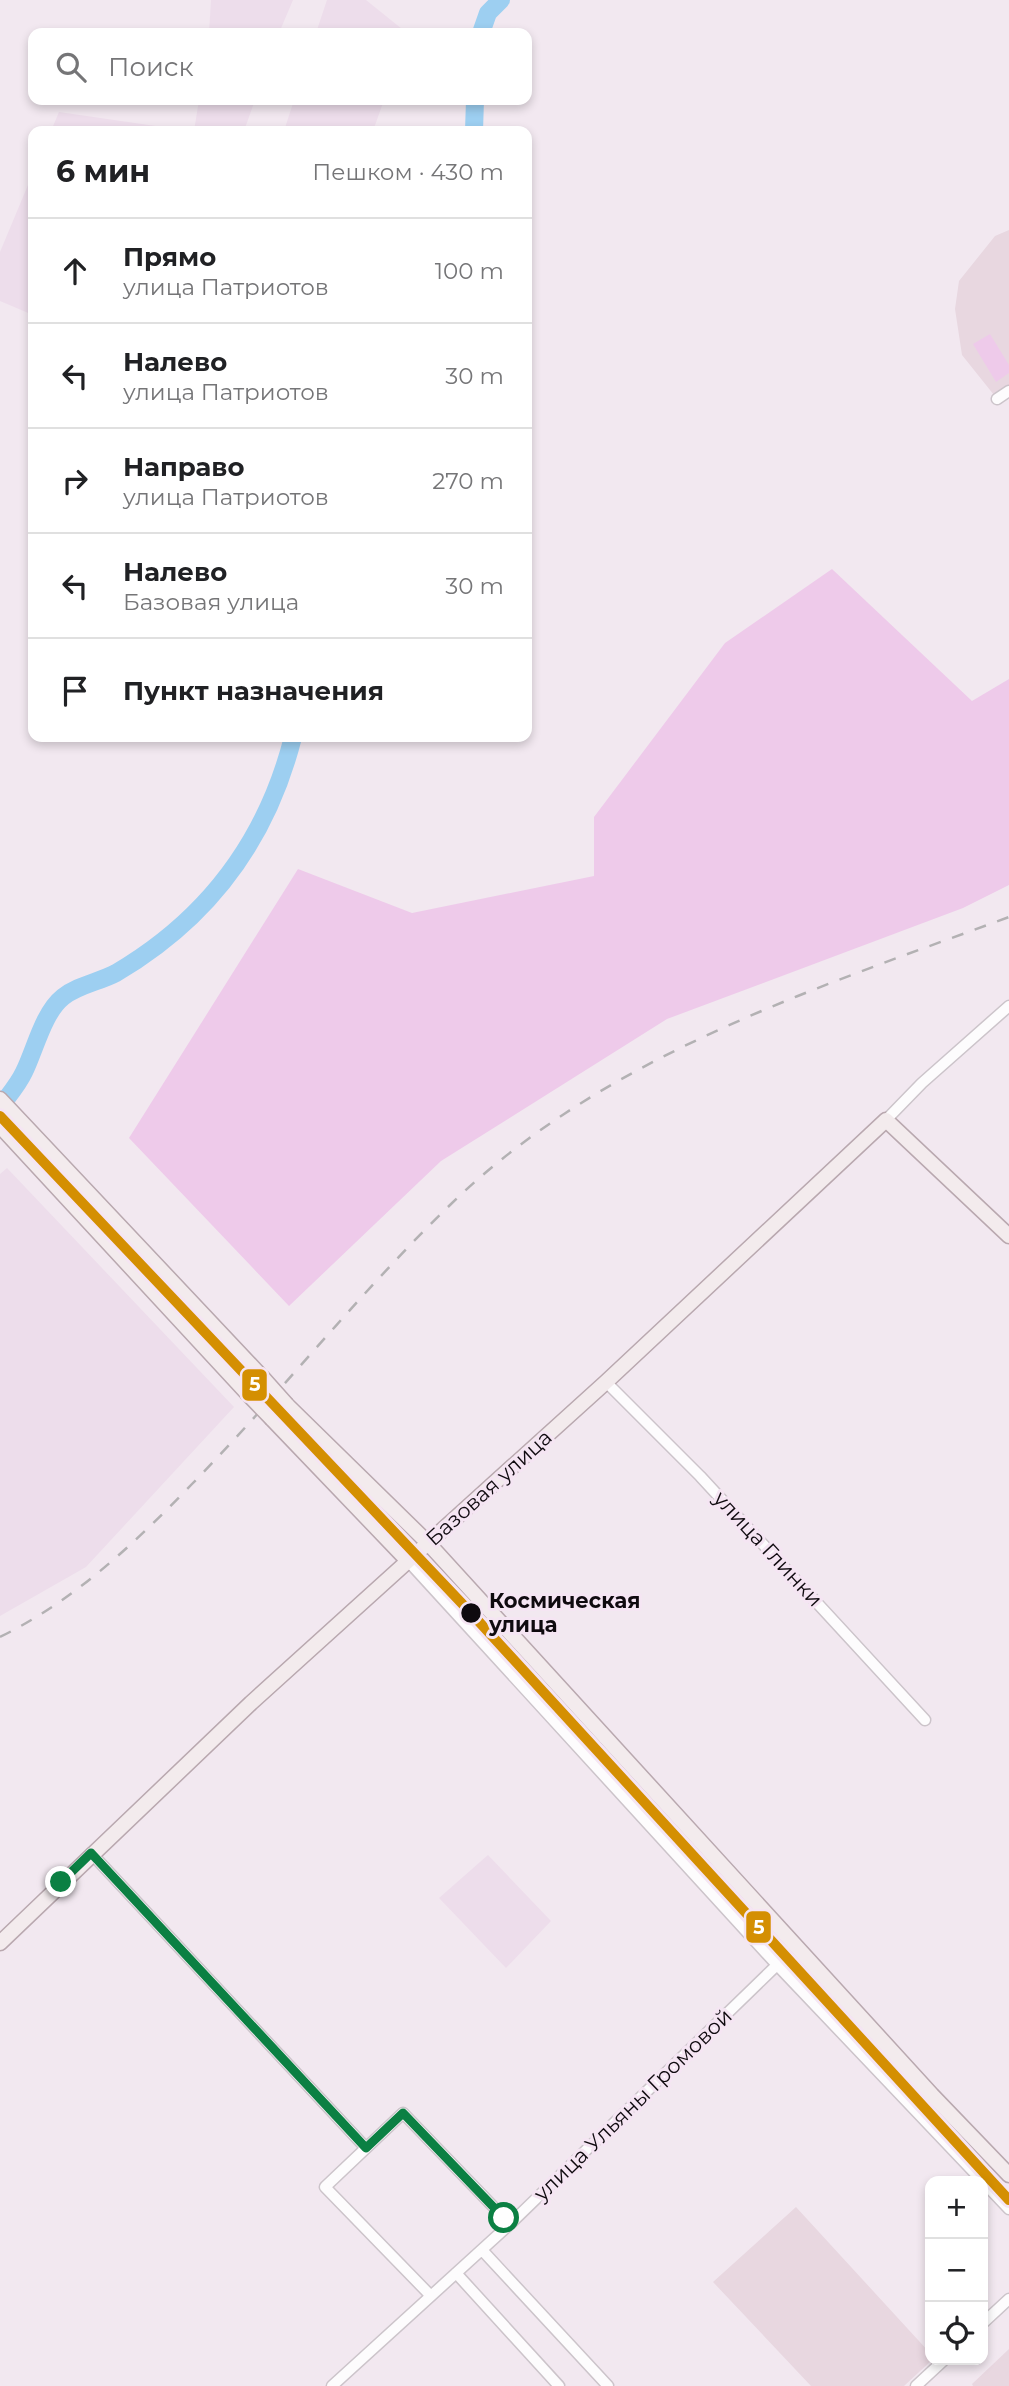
<!DOCTYPE html>
<html lang="ru">
<head>
<meta charset="utf-8">
<style>
	:root { --surface:#fff; --page:#f6f6f6; --text:#202124; --muted:#757577; --line:#e0e0e0 }
	body { margin:0; font-family:Montserrat,sans-serif; background:var(--page); color:var(--text) }
	.controls { position:absolute; right:21px; bottom:21px; display:grid; overflow:hidden; border-radius:14px; box-shadow:0 4px 10px #0003 }
	.controls button { width:63px; height:63px; display:grid; place-items:center; padding:0; border:0; border-bottom:2px solid var(--line); background:var(--surface); color:var(--text); font:35px sans-serif }
	.stop { position:absolute; width:21px; height:21px; margin:-16px; border:5px solid #0b8043; border-radius:50%; background:#fff }
	.stop.end { background:#0b8043; border-color:#fff; box-shadow:0 2px 7px #0008 }
	.list { margin:0; padding:0; list-style:none }
	h2 { display:flex; justify-content:space-between; align-items:center; height:91px; margin:0; padding:0 28px; font-size:30px }
	h2 small { font-size:23px; font-weight:400; color:var(--muted) }
	.list li { display:grid; grid-template-columns:46px 1fr auto; gap:21px; align-items:center; box-sizing:border-box; height:105px; padding:0 28px; border-top:2px solid var(--line) }
	.list b { display:block; font-size:26px; white-space:nowrap }
	.list p { margin:0; font-size:23px; white-space:nowrap; color:var(--muted) }
	.list em { font-size:23px; font-style:normal; color:var(--muted) }
	.icon { flex:none; width:38px; height:38px; fill:none; stroke:currentColor; stroke-width:2; stroke-linecap:round; stroke-linejoin:round }
	.map { position:relative; flex:none; width:1009px; height:2386px; overflow:hidden }
	.search { position:absolute; background:var(--surface); box-shadow:0 4px 10px #0003; left:28px; top:28px; width:504px; height:77px; display:flex; align-items:center; gap:18px; box-sizing:border-box; padding:0 24px; border-radius:14px; color:var(--muted); font-size:26px }
	.panel { position:absolute; background:var(--surface); box-shadow:0 4px 10px #0003; left:28px; top:126px; width:504px; height:616px; border-radius:14px }
	.map>svg:first-child { display:block }
	.built { fill:#edddeb }
	.education { fill:#e8d7e0 }
	.green { fill:#eecaea }
	.lines { fill:none; stroke-linecap:round; stroke-linejoin:round }
	.river { stroke:#9dcff1; stroke-width:18 }
	.minor-casing { stroke:#ccc4ca; stroke-width:13 }
	.major-casing { stroke:#b9a8af; stroke-width:17 }
	.minor { stroke:#fdfcfd; stroke-width:10 }
	.major { stroke:#f3ebed; stroke-width:14 }
	.rail { stroke:#b3b1b3; stroke-width:2.5; stroke-dasharray:12 12; stroke-linecap:butt }
	.major-bridge-casing { stroke:#b9a8af; stroke-width:17; stroke-linecap:butt }
	.major-bridge { stroke:#f3ebed; stroke-width:14 }
	.tram-1-casing { stroke:#f5e5f3; stroke-width:16 }
	.tram-1 { stroke:#d48f02; stroke-width:10 }
	.route { stroke:#0b8043; stroke-width:9 }
	.stop-dot { fill:#0f0a0f; stroke:#f5e5f3; stroke-width:2.5 }
	.labels { text-anchor:middle; stroke-width:6; stroke-linejoin:round; paint-order:stroke }
	.street-label { font-size:21px; fill:#0f0a0f; stroke:#f5e5f3 }
	.stop-label { font-size:21px; font-weight:bold; fill:#0f0a0f; stroke:#f5e5f3; text-anchor:start }
	.line-badge { stroke:#f5e5f3; stroke-width:2.5 }
	.badge-label { font-size:19px; text-anchor:middle; font-weight:bold; fill:#fff }
</style>
</head>
<body>
<div class="map">
<svg width="1009" height="2386" viewBox="0 0 1009 2386">
	<rect width="100%" height="100%" fill="#f2e8f0"/>
	<path class="built" d="M211,0H293L279,33H209Z
		M327,0H366L407,33H316Z
		M199,100H255L244,131H194Z
		M294,100H384L373,131H284Z
		M59,112L190,131H51Z
		M33,173V315L0,301V252Z
		M7,1168L234,1407L86,1567L0,1616V1174Z
		M488,1855L551,1921L506,1968L439,1898Z"/>
	<path class="education" d="M1009,230V385L994,395L962,355L955,309L959,281L995,236Z
		M796,2207L930,2353L932,2360L904,2386H811L713,2282Z
		M1009,2349V2386H973L972,2384Z"/>
	<path class="green" d="M990,334L1009,365V373L996,382L973,344Z
		M832,569L972,701L1009,679V885L963,908L667,1019L441,1161L289,1306L129,1138L298,869L412,913L594,876V817L725,643Z"/>
	<g class="lines">
		<path class="river" d="M481,33L488,13L501,0
			M474,131L475,100
			M0,1107C8,1096 18,1085 24,1072C35,1050 43,1013 63,997C78,985 99,982 116,973C208,919 267,840 293,737"/>
		<g class="minor-casing">
			<path id="minor" d="M997,399L1009,391
				M886,1120L922,1083L1009,1006
				M606,1382L700,1476L925,1720
				M408,1561L777,1965L1009,2209
				M91,1853L366,2148
				M482,2250L608,2386
				M456,2273L559,2386
				M431,2296L325,2187L403,2113L510,2224
				M983,2323L1009,2299
				M332,2386L510,2224L777,1965
				M916,2386L944,2360"/>
		</g>
		<g class="major-casing">
			<path id="major" d="M0,1099L262,1377
				M0,1126L246,1392
				M287,1405L428,1543L932,2095L1009,2175
				M272,1419L408,1561
				M0,1943L251,1703L606,1382L886,1120L1009,1236"/>
		</g>
		<use href="#minor" class="minor"/>
		<use href="#major" class="major"/>
		<path class="rail" d="M0,1637C75,1600 134,1544 192,1484C280,1394 359,1293 450,1205C603,1056 814,989 1009,917"/>
		<g class="major-bridge-casing">
			<path id="major-bridge" d="M262,1377L287,1405
				M246,1392L272,1419"/>
		</g>
		<use href="#major-bridge" class="major-bridge"/>
		<g class="tram-1-casing">
			<path id="tram-1" d="M0,1116L471,1613L1009,2200"/>
		</g>
		<use href="#tram-1" class="tram-1"/>
	</g>
	<g class="lines">
		<path class="route" d="M61,1882L91,1853L366,2148L403,2113L504,2218"/>
	</g>
	<circle class="stop-dot" cx="471" cy="1613" r="11"/>
	<g class="labels">
		<g class="street-label">
			<text transform="translate(489 1488) rotate(-42)" y="7">Базовая улица</text>
			<text transform="translate(768 1549) rotate(47)" y="7">улица Глинки</text>
			<text transform="translate(633 2105) rotate(-44)" y="7">улица Ульяны Громовой</text>
		</g>
		<g class="stop-label">
			<text x="489" y="1608">Космическая<tspan x="489" dy="24">улица</tspan></text>
		</g>
	</g>
	<g class="line-badge">
		<rect x="241" y="1368" width="27" height="34" rx="7" fill="#d48f02"/>
		<rect x="745" y="1910" width="27" height="34" rx="7" fill="#d48f02"/>
	</g>
	<g class="badge-label">
		<text x="255" y="1391">5</text>
		<text x="759" y="1934">5</text>
	</g>
</svg>
<div class="controls">
<button>+</button>
<button>−</button>
<button><svg class="icon" aria-label="locate" viewBox="0 0 24 24"><circle cx="12" cy="12" r="6"/><path d="M12 2v4M12 18v4M2 12h4M18 12h4"/></svg></button>
</div>
<div class="stop" style="left:504px;top:2218px"></div>
<div class="stop end" style="left:61px;top:1882px"></div>
<div class="search"><svg class="icon" aria-label="search" viewBox="0 0 24 24"><circle cx="10" cy="10" r="6"/><path d="M15 15l6 6"/></svg>Поиск</div>
<section class="panel">
<h2>6 мин<small>Пешком · 430 m</small></h2>
<ul class="list">
<li><svg class="icon" aria-label="ahead" viewBox="0 0 24 24"><path d="M12 20V5M6 11l6-6 6 6"/></svg><div><b>Прямо</b><p>улица Патриотов</p></div><em>100 m</em></li>
<li><svg class="icon" aria-label="left" viewBox="0 0 24 24"><path d="M17 20v-9H6M10 6l-5 5 5 5"/></svg><div><b>Налево</b><p>улица Патриотов</p></div><em>30 m</em></li>
<li><svg class="icon" aria-label="right" viewBox="0 0 24 24"><path d="M7 20v-9h11M14 6l5 5-5 5"/></svg><div><b>Направо</b><p>улица Патриотов</p></div><em>270 m</em></li>
<li><svg class="icon" aria-label="left" viewBox="0 0 24 24"><path d="M17 20v-9H6M10 6l-5 5 5 5"/></svg><div><b>Налево</b><p>Базовая улица</p></div><em>30 m</em></li>
<li><svg class="icon" aria-label="arrive" viewBox="0 0 24 24"><path d="M6 21V4h12l-3 4 3 4H6"/></svg><div><b>Пункт назначения</b></div></li>
</ul>
</section>
</div>
</body>
</html>
